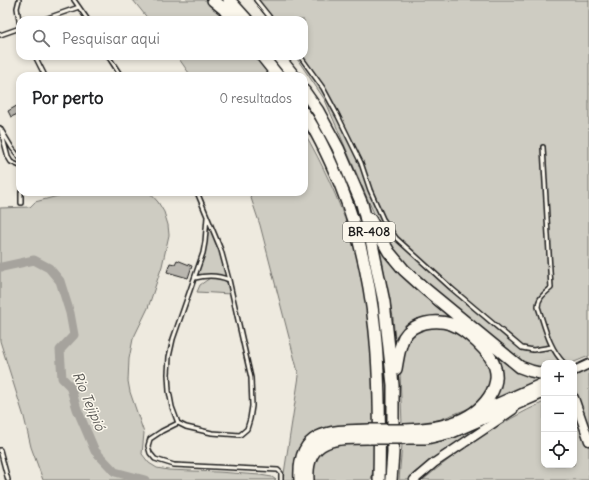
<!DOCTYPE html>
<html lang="pt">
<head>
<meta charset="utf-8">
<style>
	:root { --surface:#fff; --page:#f2f2f2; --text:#202124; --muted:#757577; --line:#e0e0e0 }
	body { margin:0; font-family:Delius,sans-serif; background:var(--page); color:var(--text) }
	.controls { position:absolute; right:12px; bottom:12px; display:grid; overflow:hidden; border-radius:8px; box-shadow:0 2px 6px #0003 }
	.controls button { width:36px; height:36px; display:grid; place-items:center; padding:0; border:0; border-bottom:1px solid var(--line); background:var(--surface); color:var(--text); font:20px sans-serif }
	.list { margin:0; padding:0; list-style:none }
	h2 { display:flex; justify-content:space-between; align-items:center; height:52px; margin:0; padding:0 16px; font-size:17px }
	h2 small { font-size:13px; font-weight:400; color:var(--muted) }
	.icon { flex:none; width:22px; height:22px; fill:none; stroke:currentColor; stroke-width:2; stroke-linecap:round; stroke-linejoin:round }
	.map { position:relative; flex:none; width:589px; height:480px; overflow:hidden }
	.search { position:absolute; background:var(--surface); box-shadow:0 2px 6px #0003; left:16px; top:16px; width:292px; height:44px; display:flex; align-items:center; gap:10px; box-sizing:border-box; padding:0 14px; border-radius:12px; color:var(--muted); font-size:15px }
	.panel { position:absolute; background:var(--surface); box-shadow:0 2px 6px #0003; left:16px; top:72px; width:292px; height:124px; border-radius:12px }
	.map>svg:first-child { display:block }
	.green { fill:#ceccc2; stroke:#75746f }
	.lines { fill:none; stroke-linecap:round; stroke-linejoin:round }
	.river { stroke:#a6a39d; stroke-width:9 }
	.building { fill:#b9b6af; stroke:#1c1c1c }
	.lane-casing { stroke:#1c1c1c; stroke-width:6 }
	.secondary-casing { stroke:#1c1c1c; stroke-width:11 }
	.highway-casing { stroke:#1c1c1c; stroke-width:14 }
	.lane { stroke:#fbf7ec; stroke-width:3 }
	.secondary { stroke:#fbf7ec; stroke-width:8 }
	.highway { stroke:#fbf7ec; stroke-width:11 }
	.highway-bridge-casing { stroke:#1c1c1c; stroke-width:14; stroke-linecap:butt }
	.highway-bridge { stroke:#fbf7ec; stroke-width:11 }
	.labels { text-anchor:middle; stroke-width:3; stroke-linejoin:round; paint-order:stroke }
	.shield { fill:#fbf7ec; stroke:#5f5e5a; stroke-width:1 }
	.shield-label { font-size:12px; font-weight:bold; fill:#1c1c1c }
	.water-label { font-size:14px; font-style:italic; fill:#5a5956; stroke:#fbf7ec }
</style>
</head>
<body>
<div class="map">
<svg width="589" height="480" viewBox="0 0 589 480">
	<rect width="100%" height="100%" fill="#eeeadf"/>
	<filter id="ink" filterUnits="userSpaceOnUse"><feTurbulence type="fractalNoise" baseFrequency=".025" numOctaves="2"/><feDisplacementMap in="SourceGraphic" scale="8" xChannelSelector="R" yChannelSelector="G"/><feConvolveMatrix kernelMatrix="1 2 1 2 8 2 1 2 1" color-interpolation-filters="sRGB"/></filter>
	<g filter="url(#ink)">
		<path class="green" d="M133,0H207L227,20H149Z
			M253,0H589V356L572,363H544V370L522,364L422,280L400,259L384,235L368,200L325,100L295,56H304V20H269Z
			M177,56H256L270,76H191Z
			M304,132C340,194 370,275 373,348C374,373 373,399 374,424C332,424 290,427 294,480H283L299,376L260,225L249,192H304Z
			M73,192H149L158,202L164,212L168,225L169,235L162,266L148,308L133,339L129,359L128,381L130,392L144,433L142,454L149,463L157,468L168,470L218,472L260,475L272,477L276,480H43L31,447L24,417L0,341V208L30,207L35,202Z
			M207,217L213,226L216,240L229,280L219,277L195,278L203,253Z
			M377,237L457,321L441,316L421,318L406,324L400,335L396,354L393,317Z
			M210,278C225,278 228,280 231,294L197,292L200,285Z
			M437,327L449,329L462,336L491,365L494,381L488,394L475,406L428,424L402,426L400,371L407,343L416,333L429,328Z
			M488,347C508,364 515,377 544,379L490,403L496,395Z
			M589,366V431L574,386V372Z
			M544,402V465H574V403L589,444V480H423C460,449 500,422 544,402Z
			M500,415L433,459L414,473L409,480H399L402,444L428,442Z
			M342,443H375L374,463L371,480H312C313,457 320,448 342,443Z"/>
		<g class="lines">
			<path class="river" d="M0,267H2L34,260L49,268L60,281L70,313L74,335L60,350L62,378L70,386L77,409L95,451L115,472L145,480"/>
		</g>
		<path class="building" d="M20,104V113L11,117L8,111Z
			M177,260L192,266L188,278L167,272L170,263L175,264Z"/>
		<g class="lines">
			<g class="lane-casing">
				<path id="lane" d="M19,0L17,8L20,26
					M74,0L88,20
					M256,0L272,20
					M42,20L79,7
					M0,35L20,28
					M35,56L45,76
					M108,56L121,76
					M300,56L323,88L338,116L361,163L370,190L383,219L396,238L451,288L522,348L533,350L552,347
					M0,128L12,148L20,158
					M1,131L8,157L11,162L20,166
					M543,147L551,288C544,294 538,298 538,307C545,327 549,348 564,363
					M197,192L221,250L229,280L251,378L252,406L250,419L247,429L240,435L212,433L186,427L178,423L172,407L169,391L168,374L169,357L173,339L203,253L205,242L207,217
					M21,203V192
					M195,278C207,275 218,275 229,280
					M178,423L162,431L150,439L148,446L150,453L155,459L174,465L278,470L281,473V480
					M0,450L8,480"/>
			</g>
			<g class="secondary-casing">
				<path id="secondary" d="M574,371L589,364
					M574,398L589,441
					M479,411L544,382
					M414,480L434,463L513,410"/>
			</g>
			<g class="highway-casing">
				<path id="highway" d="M213,0L224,9L232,20
					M229,0L247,20
					M262,56L278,76
					M278,56L294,76
					M304,91L318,111L338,148L362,204L372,244L384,302L393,385V453L391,480
					M304,113C319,135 330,160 340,184C379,281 381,377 379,480
					M370,219L389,252L404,270L424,288L520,367L531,371L544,374
					M396,369C398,358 399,347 404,337C413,322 436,319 451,324C465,329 492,353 495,368C498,378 495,388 489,397C471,424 436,429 405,430
					M406,438H427L452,432L541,393
					M300,480C297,429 332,431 370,430
					M308,480C305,437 338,438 370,438"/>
			</g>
			<use href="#lane" class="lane"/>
			<use href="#secondary" class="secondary"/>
			<use href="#highway" class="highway"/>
			<g class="highway-bridge-casing">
				<path id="highway-bridge" d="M370,430H405
					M370,438H406"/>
			</g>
			<use href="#highway-bridge" class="highway-bridge"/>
		</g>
	</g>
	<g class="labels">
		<rect class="shield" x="343" y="222" width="52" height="20" rx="3"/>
		<g class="shield-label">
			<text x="369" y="236">BR-408</text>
		</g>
		<g class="water-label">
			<text transform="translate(89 401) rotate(67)" y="5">Rio Tejipió</text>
		</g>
	</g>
</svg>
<div class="controls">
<button>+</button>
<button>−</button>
<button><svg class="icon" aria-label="locate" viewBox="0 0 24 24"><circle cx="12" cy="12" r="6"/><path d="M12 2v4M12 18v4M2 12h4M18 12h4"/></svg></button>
</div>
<div class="search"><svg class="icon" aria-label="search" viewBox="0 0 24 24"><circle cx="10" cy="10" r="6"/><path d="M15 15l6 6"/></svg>Pesquisar aqui</div>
<section class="panel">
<h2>Por perto<small>0 resultados</small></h2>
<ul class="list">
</ul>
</section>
</div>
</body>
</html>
